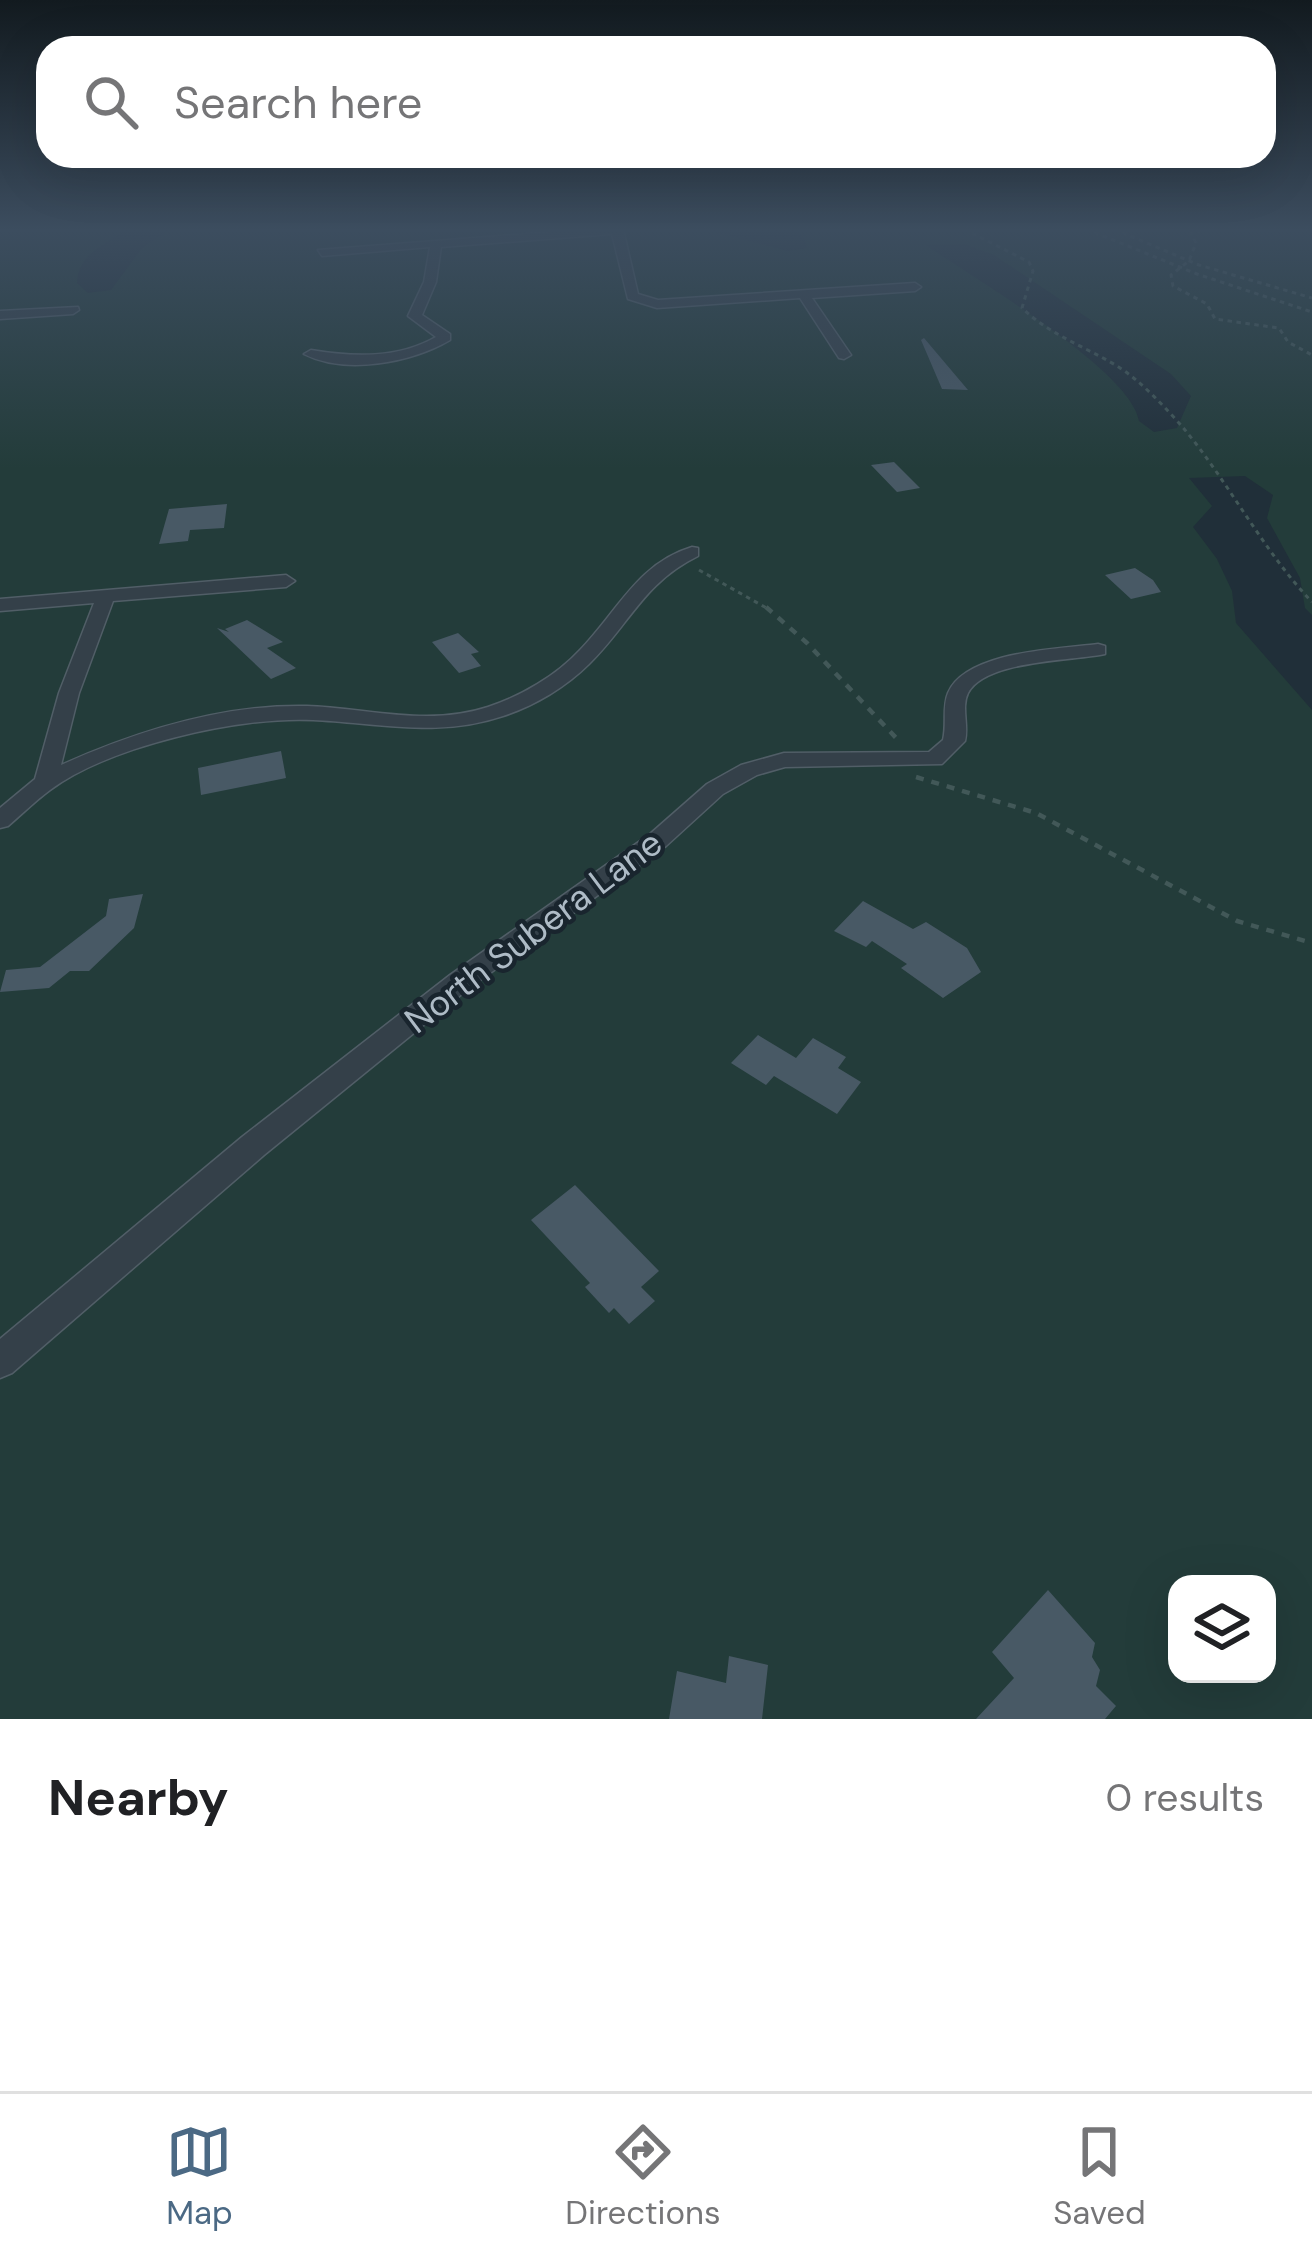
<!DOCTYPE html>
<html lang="en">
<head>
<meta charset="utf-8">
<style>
	:root { --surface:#fff; --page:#f2f2f2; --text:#202124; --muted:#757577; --line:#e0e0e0; --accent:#4b6984 }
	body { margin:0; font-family:"DM Sans",sans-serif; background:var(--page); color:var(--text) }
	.controls { position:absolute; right:36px; bottom:36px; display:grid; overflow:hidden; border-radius:24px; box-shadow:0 12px 48px #0002 }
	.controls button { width:108px; height:108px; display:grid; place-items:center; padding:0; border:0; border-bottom:3px solid var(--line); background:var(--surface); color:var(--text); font:60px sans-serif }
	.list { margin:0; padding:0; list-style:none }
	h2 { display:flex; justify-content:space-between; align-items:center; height:156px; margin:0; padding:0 48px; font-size:51px }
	h2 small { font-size:39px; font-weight:400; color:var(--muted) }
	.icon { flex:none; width:66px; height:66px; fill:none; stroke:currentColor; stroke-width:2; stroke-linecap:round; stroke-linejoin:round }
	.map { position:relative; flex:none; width:1312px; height:1719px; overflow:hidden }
	.search { position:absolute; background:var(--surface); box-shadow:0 12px 48px #0002; left:36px; right:36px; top:36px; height:132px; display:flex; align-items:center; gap:30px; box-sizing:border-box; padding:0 42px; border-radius:36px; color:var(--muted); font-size:45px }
	.sheet { height:372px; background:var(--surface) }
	nav { display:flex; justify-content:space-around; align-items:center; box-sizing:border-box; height:168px; border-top:3px solid var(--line); background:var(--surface); font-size:33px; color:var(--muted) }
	nav a { display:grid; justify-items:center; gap:6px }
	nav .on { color:var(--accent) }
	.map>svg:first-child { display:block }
	.green { fill:#233c3a; fill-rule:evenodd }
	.building { fill:#485965 }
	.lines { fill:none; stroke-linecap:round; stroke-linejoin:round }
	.street-casing { stroke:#515e67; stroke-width:3 }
	.path-far1 { stroke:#425858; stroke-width:3; stroke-dasharray:4.5 4.5; stroke-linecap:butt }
	.path { stroke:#425858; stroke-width:4.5; stroke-dasharray:8 8; stroke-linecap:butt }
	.street { fill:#344049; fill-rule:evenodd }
	.labels { text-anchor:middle; stroke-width:9; stroke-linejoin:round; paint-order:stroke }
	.street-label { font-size:36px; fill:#aebbc6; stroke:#19252e }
</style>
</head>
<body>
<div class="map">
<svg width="1312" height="1719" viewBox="0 0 1312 1719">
	<rect width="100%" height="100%" fill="#202f39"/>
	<path class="green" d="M0,229H127C106,245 78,253 77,283L88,293L111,290L142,248L171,229H702L788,251L807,248L804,238L792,229H1312V615L1305,608L1300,578L1267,518L1273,495L1245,476L1189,478L1212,506L1193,527L1217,559L1232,591L1236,623L1312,710V1719H0ZM965,244L994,255L1171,374L1191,396L1177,428L1154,432L1139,421C1131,370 973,278 926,245ZM1177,1584H1267V1674H1177Z"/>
	<path class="building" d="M924,338L968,390L942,389L921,340Z
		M894,462L920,488L897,492L871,465Z
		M227,504L224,528L190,530L188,541L159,544L169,509Z
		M1135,568L1153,580L1161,592L1131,599L1105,575Z
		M247,620L283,642L267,648L296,668L271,679L217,628L229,632L225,629Z
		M458,633L479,652L471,654L481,666L459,673L432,642Z
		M281,751L286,778L201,795L198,768Z
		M143,894L134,928L89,971H70L49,988L0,992L6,970L40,967L106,916L109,899Z
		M863,901L913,929L926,922L967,948L981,972L943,998L901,968L907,964L872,941L866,947L834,931Z
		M758,1035L796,1058L813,1038L846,1057L838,1068L861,1082L837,1114L774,1076L766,1085L731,1063Z
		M575,1185L659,1271L641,1287L655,1301L629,1324L614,1308L609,1313L585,1287L590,1283L531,1220Z
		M1048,1590L1095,1643L1092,1657L1100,1670L1096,1686L1116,1706L1105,1719H976L1014,1678L992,1652Z
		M729,1656L768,1665L762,1719H669L677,1671L726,1683Z"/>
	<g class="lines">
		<g class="street-casing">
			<path id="street" d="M591,229H623L638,294L658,300L915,283L921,287L915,291L812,298L851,355L844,359L839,358L800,298L657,308L628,299L612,234L441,247L436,282L422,315L450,334V340C411,363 345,375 304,354L311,350C353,357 398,359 436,337L408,316L424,282L430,247L322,256L318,250Z
				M78,307L79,310L73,314L0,319V311Z
				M692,547L698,548V556C643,583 630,624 589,664C566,687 534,706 503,716C438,738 379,723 313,720C240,716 109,746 50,790C35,801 22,814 8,826L0,828V808L35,779L59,693L94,603L0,611V599L286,575L295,581L286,587L113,601L79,693L61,765C137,731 222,704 307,706C368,708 427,727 488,707C521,696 556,676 580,650C617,612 638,563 692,547Z
				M1098,644L1105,646V654C1072,661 985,660 968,693C961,707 969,726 965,741L942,764L785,767L757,775L723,794L666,846L468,989L264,1155L12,1373L0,1378V1339L242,1137L450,975L650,834L707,784L741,765L784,753L929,752L943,740C947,724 942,707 948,693C966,651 1059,649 1098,644Z"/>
		</g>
		<path class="path-far1" d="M964,229L1029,262L1033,271L1022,308C1050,335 1084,346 1117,366C1140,380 1167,409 1185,430C1229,483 1264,552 1312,602
			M1086,229L1197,274L1312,312
			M1114,229L1199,265L1312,298
			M1211,229L1191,233L1196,243L1189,261L1171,275L1173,286L1207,304L1215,319L1279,328L1288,342L1312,355
			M699,570L770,610"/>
		<path class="path" d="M766,607L807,643L898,740
			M916,777L1036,813L1237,921L1312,943"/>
		<use href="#street" class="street"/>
	</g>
	<linearGradient id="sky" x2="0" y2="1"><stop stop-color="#121a1f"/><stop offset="0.49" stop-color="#3c4d5f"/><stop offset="1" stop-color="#3c4d5f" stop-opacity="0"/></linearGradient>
	<rect width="1312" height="469" fill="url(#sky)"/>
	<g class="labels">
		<g class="street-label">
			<text transform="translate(533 931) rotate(-37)" y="13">North Subera Lane</text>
		</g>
	</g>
</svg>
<div class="controls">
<button><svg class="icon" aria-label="layers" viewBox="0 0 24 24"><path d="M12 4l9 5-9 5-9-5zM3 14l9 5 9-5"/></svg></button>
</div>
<div class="search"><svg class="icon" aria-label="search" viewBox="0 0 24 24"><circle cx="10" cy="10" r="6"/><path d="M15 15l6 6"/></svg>Search here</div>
</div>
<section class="sheet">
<h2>Nearby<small>0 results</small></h2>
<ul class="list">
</ul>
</section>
<nav>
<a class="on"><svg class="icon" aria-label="map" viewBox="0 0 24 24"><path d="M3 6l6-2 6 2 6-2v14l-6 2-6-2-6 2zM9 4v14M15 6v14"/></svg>Map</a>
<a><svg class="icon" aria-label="directions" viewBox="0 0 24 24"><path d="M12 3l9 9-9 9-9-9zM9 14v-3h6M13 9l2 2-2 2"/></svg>Directions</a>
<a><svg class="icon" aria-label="saved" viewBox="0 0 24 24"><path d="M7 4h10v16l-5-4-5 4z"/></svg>Saved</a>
</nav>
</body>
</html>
